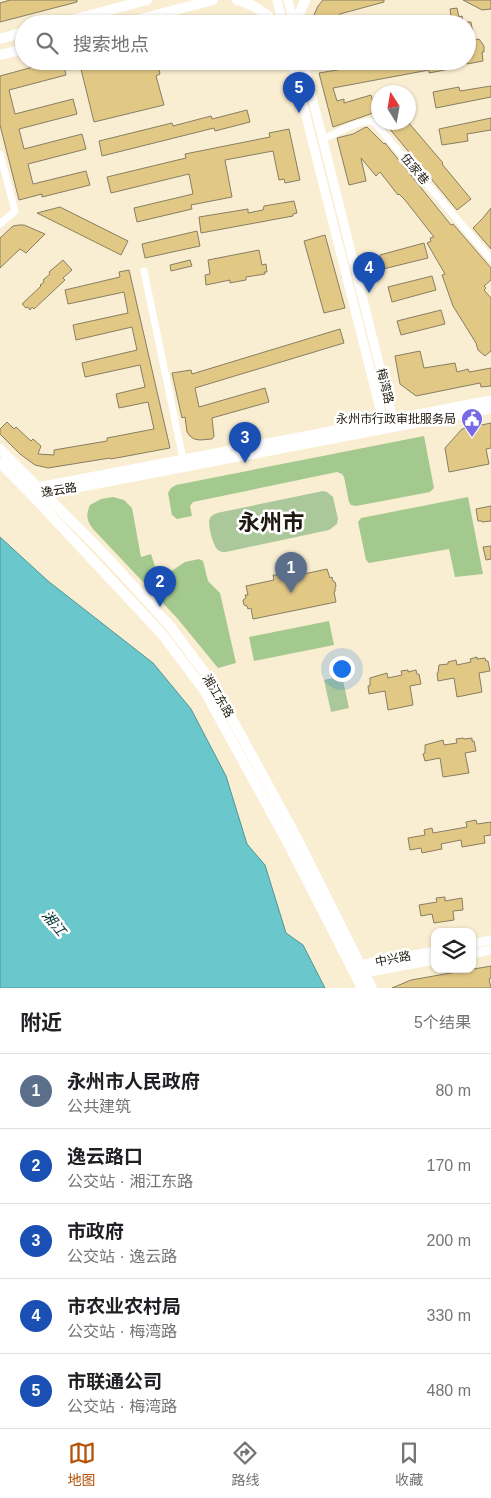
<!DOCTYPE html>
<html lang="zh">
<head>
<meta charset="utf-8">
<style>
	:root { --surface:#fff; --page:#f2f2f2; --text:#202124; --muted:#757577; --line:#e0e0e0; --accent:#b45309 }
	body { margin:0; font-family:Helvetica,"Noto Sans SC",sans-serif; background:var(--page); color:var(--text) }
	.controls { position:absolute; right:15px; bottom:15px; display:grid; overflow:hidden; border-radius:10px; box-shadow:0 1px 4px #0004 }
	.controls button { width:45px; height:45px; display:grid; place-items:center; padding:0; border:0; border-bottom:1px solid var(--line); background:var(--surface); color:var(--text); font:25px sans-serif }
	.compass { position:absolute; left:371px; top:85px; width:45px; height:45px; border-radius:50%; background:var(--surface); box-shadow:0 1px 4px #0004; rotate:349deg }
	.you { position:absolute; left:341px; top:668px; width:18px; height:18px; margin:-12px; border:4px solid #fff; border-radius:50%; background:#1a73e8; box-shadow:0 0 0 8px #1a73e833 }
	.badge { display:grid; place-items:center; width:32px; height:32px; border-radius:50%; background:var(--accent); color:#fff; font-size:16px; font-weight:700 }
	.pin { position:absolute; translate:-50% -41px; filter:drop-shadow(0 1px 2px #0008) }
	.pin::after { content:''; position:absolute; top:26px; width:18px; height:15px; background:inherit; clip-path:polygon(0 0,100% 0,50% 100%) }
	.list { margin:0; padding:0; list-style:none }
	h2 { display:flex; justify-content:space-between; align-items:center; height:65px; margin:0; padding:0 20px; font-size:21px }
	h2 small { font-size:16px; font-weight:400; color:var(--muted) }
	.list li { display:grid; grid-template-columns:32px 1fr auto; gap:15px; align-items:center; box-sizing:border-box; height:75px; padding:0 20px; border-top:1px solid var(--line) }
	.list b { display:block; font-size:19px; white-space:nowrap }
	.list p { margin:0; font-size:16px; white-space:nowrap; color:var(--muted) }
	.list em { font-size:16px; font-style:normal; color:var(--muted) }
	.icon { flex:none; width:28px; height:28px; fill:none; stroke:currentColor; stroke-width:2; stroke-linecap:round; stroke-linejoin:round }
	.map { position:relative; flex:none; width:491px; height:988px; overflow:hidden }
	.search { position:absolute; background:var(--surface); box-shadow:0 1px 4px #0004; left:15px; right:15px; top:15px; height:55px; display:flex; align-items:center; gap:12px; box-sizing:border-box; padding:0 18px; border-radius:28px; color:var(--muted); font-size:19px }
	.sheet { height:440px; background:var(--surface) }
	nav { display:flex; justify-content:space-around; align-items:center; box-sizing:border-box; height:70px; border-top:1px solid var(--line); background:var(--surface); font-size:14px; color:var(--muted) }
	nav a { display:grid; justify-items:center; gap:2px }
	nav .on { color:var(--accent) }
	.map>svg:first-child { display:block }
	.green { fill:#abc89a }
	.forest { fill:#a4c98f }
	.water { fill:#6ac8cd; stroke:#539494 }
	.building { fill:#e1c885; stroke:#887e63 }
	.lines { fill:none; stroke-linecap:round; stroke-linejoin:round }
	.minor { stroke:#fff; stroke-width:7 }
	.tertiary { stroke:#fff; stroke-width:9 }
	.secondary { stroke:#fff; stroke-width:10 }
	.labels { text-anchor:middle; stroke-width:5; stroke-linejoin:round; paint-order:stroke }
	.street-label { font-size:12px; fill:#1d190e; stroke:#fff }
	.poi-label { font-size:12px; fill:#1d190e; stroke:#fff; text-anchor:end }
	.water-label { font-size:14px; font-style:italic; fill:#053437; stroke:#fff }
	.town-label { font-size:22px; font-weight:bold; fill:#1d190e; stroke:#fff }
</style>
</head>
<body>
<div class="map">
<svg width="491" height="988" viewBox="0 0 491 988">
	<rect width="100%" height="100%" fill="#f9eed1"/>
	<path class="green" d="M323,491L327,492L333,497L338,519L337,524L329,530L226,552C222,552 221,552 218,550C213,546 207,524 210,518C212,515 213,515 217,513Z
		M342,676L349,708L331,712L324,680Z"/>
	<path class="forest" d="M424,436L434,488L430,492L356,506L351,505L349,502L344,477L342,474L337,472L193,502L190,506L192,516L177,519L172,515L168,493L171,488L176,485Z
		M113,497L124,500L132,508L141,557L151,554L157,573L164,576L185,562L199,559L203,561L208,581L220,593L236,663L218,668L177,618L93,529C86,520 86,515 90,505L101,499Z
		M468,497L483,574L455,577L449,549L369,563L366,560L358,522L361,518Z
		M329,621L334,645L254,661L249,637Z"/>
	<path class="water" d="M0,537L48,581L153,663L191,709L226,776L247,844L265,865L286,933L303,945L325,988H0Z"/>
	<path class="building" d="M10,0H77V2L0,22V3Z
		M323,0H384V2L340,14L333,24H312L314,15L318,6Z
		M463,0H491V9L482,10Z
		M457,8L459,17L462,16L463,22L452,24L450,9Z
		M467,22H471L474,40L479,39L484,46V52H482L483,61L467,64Z
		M55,61H63L66,75L9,90L15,114L73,99L77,114L19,129L24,149L82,134L86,149L28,164L33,184L86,171L90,185L42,197V194L19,200L0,125V76Z
		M79,61H157L160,74L156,76L164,105L94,122Z
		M406,61H454L455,68L429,73V70L333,88L337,101L344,99V103L371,95L376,112L333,127L319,73L366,65L374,64V67Z
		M491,86V97L436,108L433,92L459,87L460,91Z
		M247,110L250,122L215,131L214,128L102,156L99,141L172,123L173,126L211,116L212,119Z
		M491,118V130L467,134L468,141L442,145L439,129Z
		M384,122H408L443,163L442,164L471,199L457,210Z
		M367,127L384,144L385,143L451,225L453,224L491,268V280L484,286L486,288L484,290L491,298V351L485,356L478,350L476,343L453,306L442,275L445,274L427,243L431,241L430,238L434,237L405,200L399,194L398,195L380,172L376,176L361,158L366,181L349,185L337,138L353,134L364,128Z
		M289,129L300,180L285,183L284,179L279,180L273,151L225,160L232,197L191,205L192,209L137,222L134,208L193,194L189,174L111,193L107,177L186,158L185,154L270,137L269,133Z
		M294,201L297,213L293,214V216L201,233L199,217L248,209V213L263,210L264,206Z
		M60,207L128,241L121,255L37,213Z
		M491,208V249L473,228L482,219Z
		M19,225H24L45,234L26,253L20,249L0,268V238L13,226Z
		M197,231L200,246L145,258L142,244Z
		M325,235L345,308L324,313L304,241Z
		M424,243L428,258L383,269L380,255Z
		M259,250L262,265L266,264L267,272H264L265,274L246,277V280L235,282L230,283V280L206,285L205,275L210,274L208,260Z
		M63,260L72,270L63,278L65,280L34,309L32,307L30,310L28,307L26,308L22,304L41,286L40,285L44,282L43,280L50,274L49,272Z
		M190,260L192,266L171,271L170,265Z
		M129,270L170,448L111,459L110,458L48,468L35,465L20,454L0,434V429L7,422L14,429L16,427L31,441L33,439L41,446L38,454L54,455V450L107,441V438L154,429L148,402L119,408L116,394L145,387L140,365L85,377L82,363L137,350L132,327L76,340L73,325L128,313L124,292L68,304L65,290L120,277L119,272Z
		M432,276L436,290L392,302L388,287Z
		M441,310L445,324L401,335L397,321Z
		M340,329L344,343L195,388L199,407L265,388L269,402L212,418L214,436L212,439L200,440L194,439L190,436L187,432L185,417L182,418L172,373L191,370L192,374Z
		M420,351L424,368L455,363L457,372L468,369L469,372L491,368V386L481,387L480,383L416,396L400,384L395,356Z
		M491,423V448L486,449L489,464L449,472L445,448L462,429Z
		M491,506V521L482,522V521H478L476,509Z
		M491,546V559L486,560L483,547Z
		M289,567L294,571H298L299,575L327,569L330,578L332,577L333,581L335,582L336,586L335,588V592H334L336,602L253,619L251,608L248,609L247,606L244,605L243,600L246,598L245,595H248L246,586L274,580L273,575H277L279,569Z
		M477,657V659L485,658L486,661H488L490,671L479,673L482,692L457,697L454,678L438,681L437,673H438L439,665L448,664V662L456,660L457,665L471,662L470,659Z
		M408,670V672L416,670L417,674H419L421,684L410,686L413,705L388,710L385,691L369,694L368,686H370V678L387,673L388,678L402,675L401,671Z
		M463,738L464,739L472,738V741H474L476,751L465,753L469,773L443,777L440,758L425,761L423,754L425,753V745L443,740L444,745L457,743L456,739Z
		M476,820L477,824L491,822V835L484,836L485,843L462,847L461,840L441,844L442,849L422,853L421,848L410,850L408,838L425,835L424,830L432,828L433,833L467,827L466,822Z
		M445,897V901L462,898L463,910L453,911L454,920L434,923L432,914L421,916L419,905L437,902L436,898Z
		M491,966V978L489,979L491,988H392L411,980Z"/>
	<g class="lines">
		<path class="minor" d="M323,139C335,134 362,118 374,122L491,259
			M0,154L15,211L0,224
			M144,271L183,459"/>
		<path class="tertiary" d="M277,0L283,24
			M288,0L294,24
			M292,61L383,421L386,425
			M303,61L393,419L391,425
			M35,490L38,487L491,400
			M39,494H45L491,409
			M472,944L491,940
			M472,954L491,950
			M354,966L435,951
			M358,974L435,960"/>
		<path class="secondary" d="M237,0C253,4 266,13 277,24
			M57,24L147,0
			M122,24L213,0
			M297,24L300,12L305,0
			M0,39L24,32
			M0,55L24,49
			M0,449L106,556L170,626L213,684L298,840L372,988
			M0,463L31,494L161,633L204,690L289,845L362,988"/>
	</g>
	<defs>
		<g id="civic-pin" transform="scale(1.125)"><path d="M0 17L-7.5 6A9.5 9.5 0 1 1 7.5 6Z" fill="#786ae5" stroke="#fff"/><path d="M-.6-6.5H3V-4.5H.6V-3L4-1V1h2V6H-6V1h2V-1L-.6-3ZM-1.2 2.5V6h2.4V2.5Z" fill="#fff"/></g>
	</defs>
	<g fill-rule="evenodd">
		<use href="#civic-pin" x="472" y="419"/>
	</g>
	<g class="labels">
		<g class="street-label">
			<text transform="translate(415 169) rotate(50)" y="4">伍家巷</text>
			<text transform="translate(385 386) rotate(76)" y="4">梅湾路</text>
			<text transform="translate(59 490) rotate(-9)" y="4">逸云路</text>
			<text transform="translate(218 696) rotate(59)" y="4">湘江东路</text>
			<text transform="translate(393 959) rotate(-11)" y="4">中兴路</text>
		</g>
		<g class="poi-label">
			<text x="456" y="423">永州市行政审批服务局</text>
		</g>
		<g class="water-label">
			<text transform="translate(54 923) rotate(50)" y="5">湘江</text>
		</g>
		<g class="town-label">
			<text x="271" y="530">永州市</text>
		</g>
	</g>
</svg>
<div class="controls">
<button><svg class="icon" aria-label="layers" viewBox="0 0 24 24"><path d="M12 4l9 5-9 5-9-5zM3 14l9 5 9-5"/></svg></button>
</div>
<svg class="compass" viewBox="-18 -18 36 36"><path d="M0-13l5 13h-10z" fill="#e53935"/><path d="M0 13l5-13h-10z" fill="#757577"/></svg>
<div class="you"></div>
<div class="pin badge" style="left:291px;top:593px;background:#5c6f8a">1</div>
<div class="pin badge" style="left:160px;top:607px;background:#1a4fb4">2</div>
<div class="pin badge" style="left:245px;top:463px;background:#1a4fb4">3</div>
<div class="pin badge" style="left:369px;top:293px;background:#1a4fb4">4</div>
<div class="pin badge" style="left:299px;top:113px;background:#1a4fb4">5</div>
<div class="search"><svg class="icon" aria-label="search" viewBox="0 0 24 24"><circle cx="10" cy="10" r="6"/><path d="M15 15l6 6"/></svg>搜索地点</div>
</div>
<section class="sheet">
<h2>附近<small>5个结果</small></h2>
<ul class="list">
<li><span class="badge" style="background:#5c6f8a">1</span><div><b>永州市人民政府</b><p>公共建筑</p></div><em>80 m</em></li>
<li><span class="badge" style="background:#1a4fb4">2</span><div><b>逸云路口</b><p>公交站 · 湘江东路</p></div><em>170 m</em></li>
<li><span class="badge" style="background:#1a4fb4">3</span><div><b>市政府</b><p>公交站 · 逸云路</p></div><em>200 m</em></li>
<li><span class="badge" style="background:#1a4fb4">4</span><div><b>市农业农村局</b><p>公交站 · 梅湾路</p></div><em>330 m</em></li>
<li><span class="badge" style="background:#1a4fb4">5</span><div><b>市联通公司</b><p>公交站 · 梅湾路</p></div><em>480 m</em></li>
</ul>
</section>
<nav>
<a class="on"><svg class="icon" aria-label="map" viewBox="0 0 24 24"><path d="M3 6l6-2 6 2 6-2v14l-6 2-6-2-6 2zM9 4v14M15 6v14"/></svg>地图</a>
<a><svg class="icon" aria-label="directions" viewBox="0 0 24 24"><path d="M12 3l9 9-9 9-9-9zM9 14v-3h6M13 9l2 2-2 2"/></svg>路线</a>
<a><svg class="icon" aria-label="saved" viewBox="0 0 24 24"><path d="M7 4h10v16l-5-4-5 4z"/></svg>收藏</a>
</nav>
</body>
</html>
